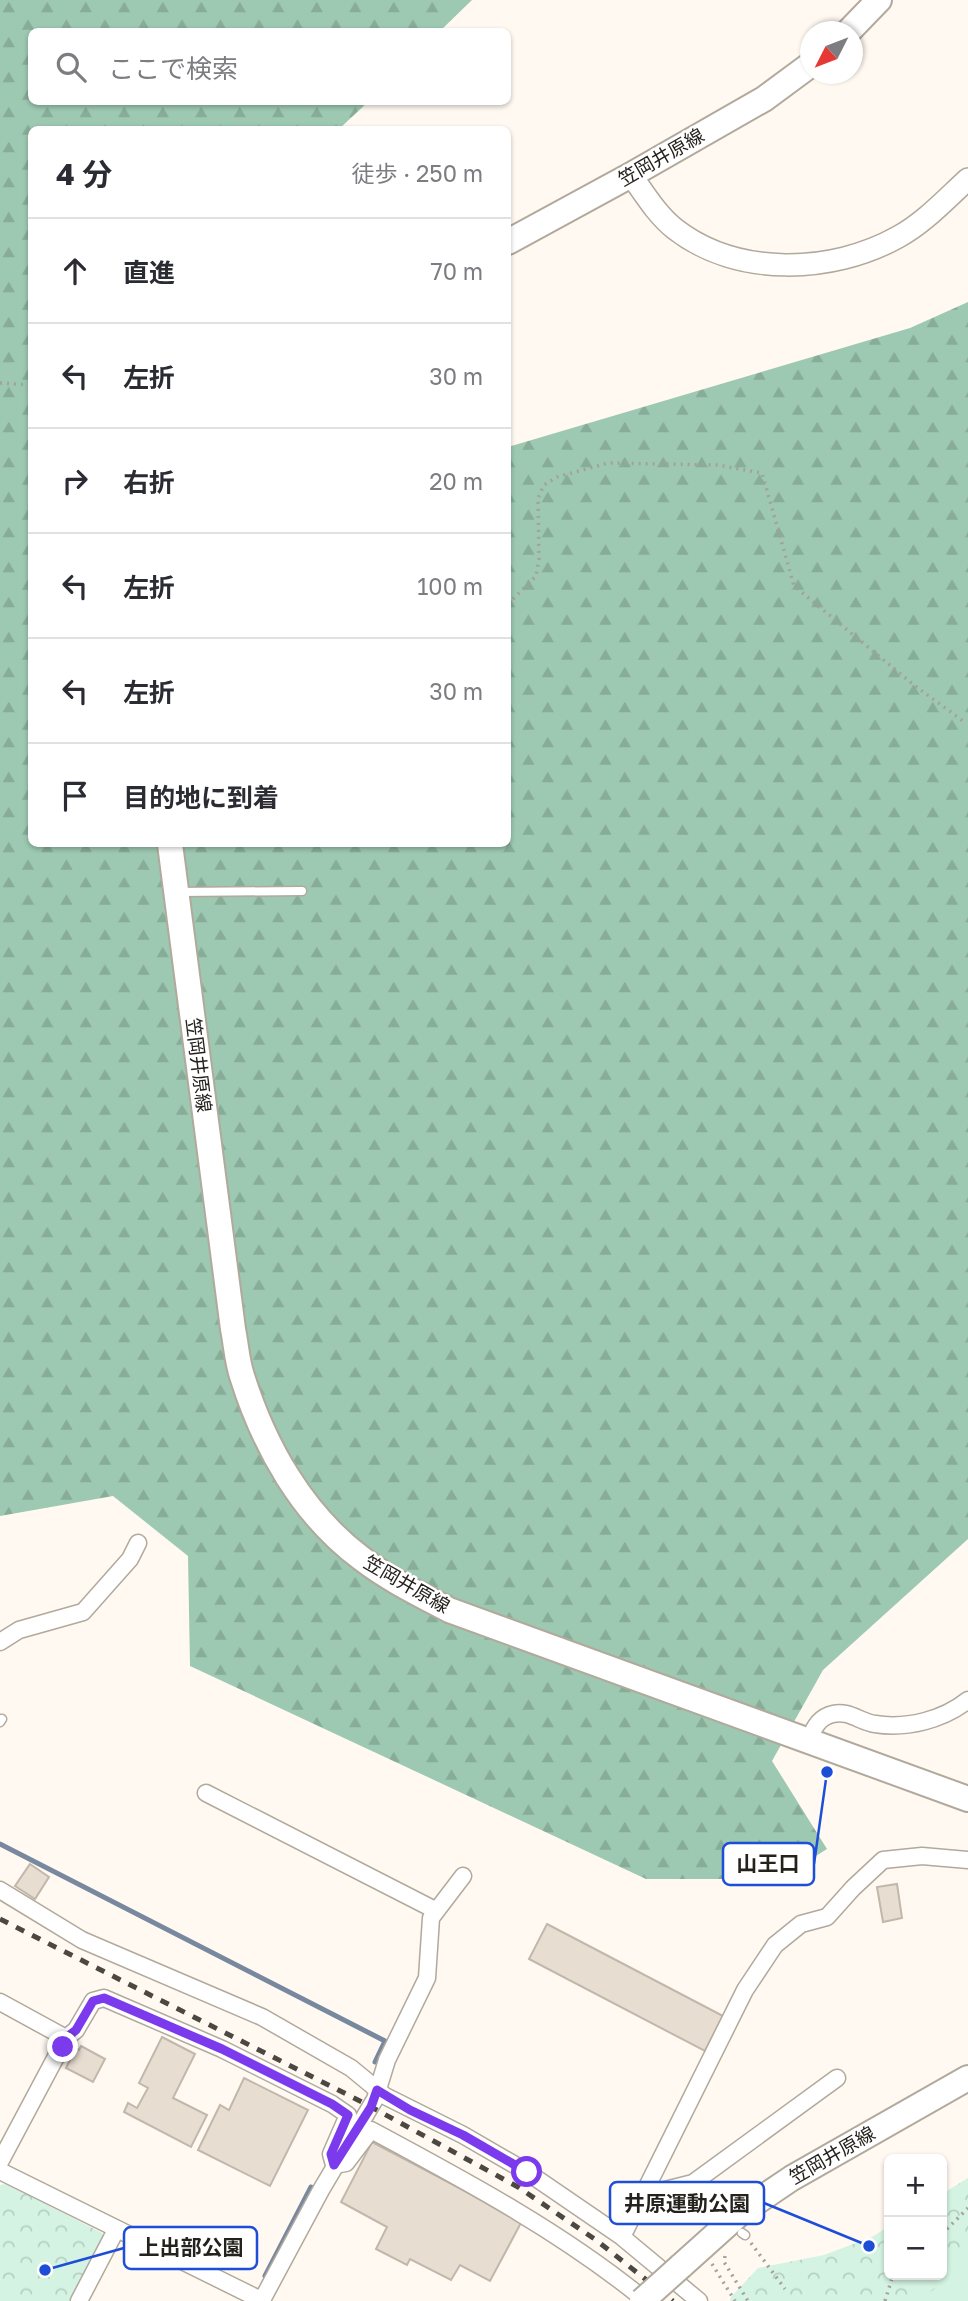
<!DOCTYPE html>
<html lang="ja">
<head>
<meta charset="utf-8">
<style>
	:root { --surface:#fff; --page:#f7f7f7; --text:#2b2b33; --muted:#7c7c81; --line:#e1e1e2 }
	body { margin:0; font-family:"Golos Text","Noto Sans JP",sans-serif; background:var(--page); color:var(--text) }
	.controls { position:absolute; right:21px; bottom:21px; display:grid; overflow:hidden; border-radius:10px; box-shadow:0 2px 5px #0004 }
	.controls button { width:63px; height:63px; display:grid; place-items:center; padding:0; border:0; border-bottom:2px solid var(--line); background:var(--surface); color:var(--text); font:35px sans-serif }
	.compass { position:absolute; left:800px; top:21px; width:63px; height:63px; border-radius:50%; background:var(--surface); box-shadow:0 2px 5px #0004; rotate:228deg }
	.stop { position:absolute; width:21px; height:21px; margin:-16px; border:5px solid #7c3aed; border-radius:50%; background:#fff }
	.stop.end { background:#7c3aed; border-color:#fff; box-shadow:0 2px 7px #0008 }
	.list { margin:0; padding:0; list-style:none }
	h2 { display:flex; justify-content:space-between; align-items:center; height:91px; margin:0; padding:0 28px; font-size:30px }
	h2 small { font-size:23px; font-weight:400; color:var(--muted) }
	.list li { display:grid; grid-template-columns:46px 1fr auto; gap:21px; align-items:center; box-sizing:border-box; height:105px; padding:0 28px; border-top:2px solid var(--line) }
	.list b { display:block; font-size:26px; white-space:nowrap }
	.list em { font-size:23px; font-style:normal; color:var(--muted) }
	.icon { flex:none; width:38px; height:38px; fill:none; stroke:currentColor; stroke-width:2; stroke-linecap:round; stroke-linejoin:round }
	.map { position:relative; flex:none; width:968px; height:2301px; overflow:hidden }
	.search { position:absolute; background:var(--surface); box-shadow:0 2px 5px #0004; left:28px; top:28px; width:483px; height:77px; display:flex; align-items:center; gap:18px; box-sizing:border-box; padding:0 24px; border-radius:10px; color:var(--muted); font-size:26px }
	.panel { position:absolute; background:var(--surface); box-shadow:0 2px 5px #0004; left:28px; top:126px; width:483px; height:721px; border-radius:10px }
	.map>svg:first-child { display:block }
	.forest { fill:url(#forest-firs) }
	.park { fill:url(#park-crowns) }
	.pitch { fill:#d4f3e2 }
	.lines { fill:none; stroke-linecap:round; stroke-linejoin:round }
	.stream { stroke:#78889e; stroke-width:5 }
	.building { fill:#e8ddd1; stroke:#c2b7ab; stroke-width:2 }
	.lane-casing { stroke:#b1a99c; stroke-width:11 }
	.street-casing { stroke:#b1a99c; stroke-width:19 }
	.secondary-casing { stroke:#b1a99c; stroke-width:24 }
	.primary-casing { stroke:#b1a99c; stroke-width:28 }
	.path { stroke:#a5a19a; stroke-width:3.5; stroke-dasharray:2 5; stroke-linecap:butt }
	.lane { stroke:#fff; stroke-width:8 }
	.street { stroke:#fff; stroke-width:16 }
	.secondary { stroke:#fff; stroke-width:21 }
	.primary { stroke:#fff; stroke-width:24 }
	.rail { stroke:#4b4842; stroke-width:5; stroke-dasharray:9 9; stroke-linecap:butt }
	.primary-bridge-casing { stroke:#b1a99c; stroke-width:28; stroke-linecap:butt }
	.primary-bridge { stroke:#fff; stroke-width:24 }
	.route { stroke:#7c3aed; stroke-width:9 }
	.labels { text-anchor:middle; stroke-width:5; stroke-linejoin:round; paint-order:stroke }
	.street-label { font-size:19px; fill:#25221d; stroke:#fff }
	.leader { fill:none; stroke:#1d4ed8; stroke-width:2.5 }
	.callout-dot { fill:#1d4ed8; stroke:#fff; stroke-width:2.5 }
	.callout { fill:#fff; stroke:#1d4ed8; stroke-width:2.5 }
	.callout-label { font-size:21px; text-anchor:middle; font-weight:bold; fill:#25221d }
</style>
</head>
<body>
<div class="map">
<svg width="968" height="2301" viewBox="0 0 968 2301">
	<defs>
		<pattern id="forest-firs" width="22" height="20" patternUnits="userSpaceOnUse" patternTransform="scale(1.75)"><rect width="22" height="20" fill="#9dc8b1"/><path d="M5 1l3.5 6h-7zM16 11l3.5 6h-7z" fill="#87ac98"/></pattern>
		<pattern id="park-crowns" width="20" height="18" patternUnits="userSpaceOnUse" patternTransform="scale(1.75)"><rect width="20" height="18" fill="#d4f3e2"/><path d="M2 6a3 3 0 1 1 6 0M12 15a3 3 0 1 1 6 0" fill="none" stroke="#b6d0c1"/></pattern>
	</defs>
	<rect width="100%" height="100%" fill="#fff9f1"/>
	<path class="forest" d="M0,0H472L440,31L32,32V102H368L339,129L32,130V844H508V447L910,328L968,302V1539L823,1670L772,1761L827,1849L779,1879H646L190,1666L188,1556L113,1496L0,1516Z"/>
	<path class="park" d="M968,2178V2301H730L731,2297L758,2268L824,2255L872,2237L889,2226V2275H942V2194Z
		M7,2184L102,2233L105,2240L73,2301H0V2185Z"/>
	<path class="pitch" d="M968,2233V2301H927L928,2294L938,2286Z"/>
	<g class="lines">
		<path class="stream" d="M0,1844L385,2041L375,2062
			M265,2276L311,2187"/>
	</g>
	<path class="building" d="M30,1864L49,1877L35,1899L15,1886Z
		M897,1884L902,1918L883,1922L877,1887Z
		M547,1924L723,2016L705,2051L529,1959Z
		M162,2037L195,2054L173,2098L207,2115L191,2147L124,2112L128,2103L137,2108L148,2088L139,2083Z
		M81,2046L105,2059L93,2082L66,2068L76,2048L79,2050Z
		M244,2078L308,2110L270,2186L198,2150L220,2105L229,2110Z
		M372,2142L522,2221L490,2281L460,2265L451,2280L410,2259L407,2265L376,2249L387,2227L341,2202Z"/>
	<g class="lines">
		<g class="lane-casing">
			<path id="lane" d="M179,892L302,891
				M0,1722L2,1719
				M685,2184L692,2194L716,2212
				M742,2233L745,2235"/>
		</g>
		<g class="street-casing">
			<path id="street" d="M0,1642L19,1630L83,1612L130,1559L138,1543
				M809,1741C813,1728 819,1717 833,1714C849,1710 860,1722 875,1724C907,1729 943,1720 968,1700
				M206,1793L435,1910
				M0,1890L82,1940L262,2017L351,2068L385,2096L463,2135L527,2172L622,2237L699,2301
				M0,2002L66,2038
				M0,2162L66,2038L76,2030L93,2001L104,1998L222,2049L332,2104L348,2115L331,2154L334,2165L346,2163L371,2130C466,2181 562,2232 646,2301
				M0,2171L263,2301
				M637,2207L665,2190L693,2183L837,2078
				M622,2237L745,1990L775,1945L801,1924L827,1917L853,1888L883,1860L922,1856L968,1860
				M262,2300L321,2190L375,2099L387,2060L427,1978L431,1918L463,1876
				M79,2301L116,2230"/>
		</g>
		<g class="secondary-casing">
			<path id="secondary" d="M631,175C644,193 657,215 675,229C737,277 832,274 898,237C924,223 946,199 968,179"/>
		</g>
		<g class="primary-casing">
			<path id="primary" d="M848,32L879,0
				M508,242L631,175L764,99L810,65
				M170,844L233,1329C236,1344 237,1361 242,1376C264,1446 302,1514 361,1558C388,1579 419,1594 449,1610L968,1799
				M681,2266L740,2213L792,2178L968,2078"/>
		</g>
		<path class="path" d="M0,383L32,385
			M508,604L536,576L539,559L538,498L544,485L557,477L608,463L717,465L762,473L794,586L914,685L963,721
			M942,2234L968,2208
			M751,2243L785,2289
			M725,2256L724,2262L748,2301
			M712,2264L735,2301
			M885,2301L893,2275"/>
		<use href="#lane" class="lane"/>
		<use href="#street" class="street"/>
		<use href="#secondary" class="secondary"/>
		<use href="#primary" class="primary"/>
		<path class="rail" d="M0,1919L362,2102L518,2187L596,2240L673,2301"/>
		<g class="primary-bridge-casing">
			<path id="primary-bridge" d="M642,2301L681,2266"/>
		</g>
		<use href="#primary-bridge" class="primary-bridge"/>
	</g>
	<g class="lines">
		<path class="route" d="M63,2047L66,2038L76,2030L93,2001L104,1998L222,2049L332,2104L348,2115L331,2154L334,2165L371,2107L377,2090L410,2110L463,2135L527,2172"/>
	</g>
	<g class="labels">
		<g class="street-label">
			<text transform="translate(661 157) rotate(-30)" y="7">笠岡井原線</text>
			<text transform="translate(199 1065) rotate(83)" y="7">笠岡井原線</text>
			<text transform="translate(407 1584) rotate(30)" y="7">笠岡井原線</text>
			<text transform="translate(832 2155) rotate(-30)" y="7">笠岡井原線</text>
		</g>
	</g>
	<path class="leader" d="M827 1772L814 1864M869 2246L764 2203M45 2270L124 2248"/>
	<g class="callout-dot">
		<circle cx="827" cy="1772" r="7"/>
		<circle cx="869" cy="2246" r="7"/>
		<circle cx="45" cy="2270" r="7"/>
	</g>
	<g class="callout">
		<rect x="723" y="1843" width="91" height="42" rx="7"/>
		<rect x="610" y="2182" width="154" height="42" rx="7"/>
		<rect x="124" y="2227" width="133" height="42" rx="7"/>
	</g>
	<g class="callout-label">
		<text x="768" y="1871">山王口</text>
		<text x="687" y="2211">井原運動公園</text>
		<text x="191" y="2255">上出部公園</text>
	</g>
</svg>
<div class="controls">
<button>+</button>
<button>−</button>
</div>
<svg class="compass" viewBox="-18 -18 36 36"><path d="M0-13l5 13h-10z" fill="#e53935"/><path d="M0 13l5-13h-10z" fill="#7c7c81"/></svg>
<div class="stop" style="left:527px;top:2172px"></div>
<div class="stop end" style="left:63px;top:2047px"></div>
<div class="search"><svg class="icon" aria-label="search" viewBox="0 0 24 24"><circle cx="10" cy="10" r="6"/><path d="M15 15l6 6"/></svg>ここで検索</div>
<section class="panel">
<h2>4 分<small>徒歩 · 250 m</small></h2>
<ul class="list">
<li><svg class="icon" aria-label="ahead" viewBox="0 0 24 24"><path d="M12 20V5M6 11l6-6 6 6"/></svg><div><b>直進</b></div><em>70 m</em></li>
<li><svg class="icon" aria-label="left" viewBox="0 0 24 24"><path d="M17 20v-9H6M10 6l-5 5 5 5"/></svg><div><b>左折</b></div><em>30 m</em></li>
<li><svg class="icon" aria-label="right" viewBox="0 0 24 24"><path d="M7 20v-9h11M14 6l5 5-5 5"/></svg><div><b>右折</b></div><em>20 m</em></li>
<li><svg class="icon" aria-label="left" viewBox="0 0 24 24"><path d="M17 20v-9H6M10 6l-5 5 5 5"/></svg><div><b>左折</b></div><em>100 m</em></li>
<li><svg class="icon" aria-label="left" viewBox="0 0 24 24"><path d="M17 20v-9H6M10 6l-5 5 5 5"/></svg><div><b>左折</b></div><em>30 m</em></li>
<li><svg class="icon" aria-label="arrive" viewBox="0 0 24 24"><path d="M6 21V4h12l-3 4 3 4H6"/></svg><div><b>目的地に到着</b></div></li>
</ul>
</section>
</div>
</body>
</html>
